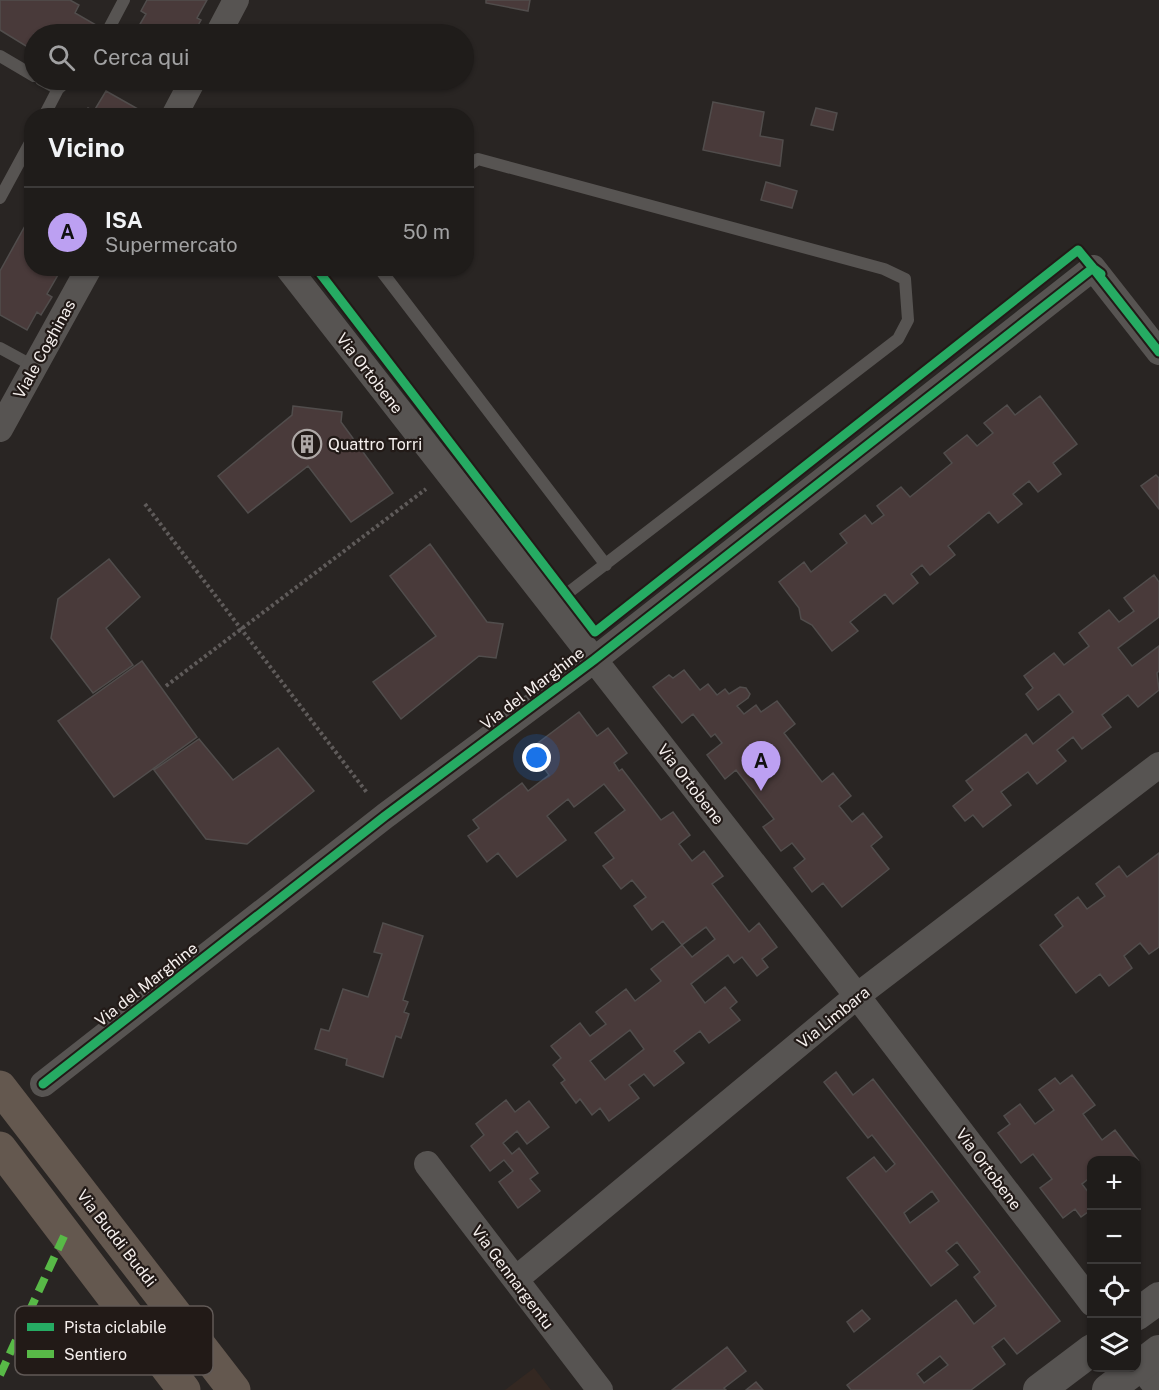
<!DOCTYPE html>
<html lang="it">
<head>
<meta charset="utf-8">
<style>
	:root { --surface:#1f1c1a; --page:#2c2927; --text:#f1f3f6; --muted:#a1a1a2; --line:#3c3a39; --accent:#bca0f2 }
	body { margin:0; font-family:"Public Sans",sans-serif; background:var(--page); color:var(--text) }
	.controls { position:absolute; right:18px; bottom:18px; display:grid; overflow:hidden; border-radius:12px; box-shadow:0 2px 4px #0004 }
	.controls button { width:54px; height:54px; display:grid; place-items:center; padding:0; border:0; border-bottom:2px solid var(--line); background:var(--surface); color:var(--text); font:30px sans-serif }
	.you { position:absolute; left:537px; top:758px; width:21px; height:21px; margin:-15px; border:4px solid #fff; border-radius:50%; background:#1a73e8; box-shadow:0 0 0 9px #1a73e833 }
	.badge { display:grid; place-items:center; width:39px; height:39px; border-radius:50%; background:var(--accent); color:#111; font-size:20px; font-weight:700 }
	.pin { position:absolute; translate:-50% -50px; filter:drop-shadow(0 2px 3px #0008) }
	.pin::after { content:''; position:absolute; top:32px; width:21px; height:18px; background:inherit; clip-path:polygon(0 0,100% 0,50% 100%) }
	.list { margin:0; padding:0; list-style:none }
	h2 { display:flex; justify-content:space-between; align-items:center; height:78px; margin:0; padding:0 24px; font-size:26px }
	h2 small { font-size:20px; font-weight:400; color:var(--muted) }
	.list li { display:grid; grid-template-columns:39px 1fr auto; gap:18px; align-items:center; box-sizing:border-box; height:90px; padding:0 24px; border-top:2px solid var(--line) }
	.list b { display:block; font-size:22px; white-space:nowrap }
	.list p { margin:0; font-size:20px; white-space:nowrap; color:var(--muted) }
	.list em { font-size:20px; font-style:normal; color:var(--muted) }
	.icon { flex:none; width:33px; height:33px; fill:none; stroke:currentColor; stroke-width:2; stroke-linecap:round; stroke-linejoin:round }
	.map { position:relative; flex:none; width:1159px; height:1390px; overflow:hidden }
	.search { position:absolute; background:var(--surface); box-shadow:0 2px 4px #0004; left:24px; top:24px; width:450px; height:66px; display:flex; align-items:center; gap:15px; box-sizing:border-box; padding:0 21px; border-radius:33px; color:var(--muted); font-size:22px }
	.panel { position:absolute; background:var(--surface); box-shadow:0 2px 4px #0004; left:24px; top:108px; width:450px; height:168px; border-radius:24px }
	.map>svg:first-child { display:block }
	.built { fill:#342822 }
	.building { fill:#493a3a; stroke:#514d4c; stroke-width:1.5; fill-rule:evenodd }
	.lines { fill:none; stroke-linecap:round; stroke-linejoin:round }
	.path { stroke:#5f5b5a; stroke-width:4; stroke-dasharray:3 3; stroke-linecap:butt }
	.service { stroke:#575452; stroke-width:12 }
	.minor { stroke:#575452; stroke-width:26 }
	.tertiary { stroke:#575452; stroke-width:32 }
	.primary { stroke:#64584f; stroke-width:33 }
	.quiet { stroke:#58b947; stroke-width:8; stroke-dasharray:15 8; stroke-linecap:butt }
	.cycleway-casing { stroke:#221a17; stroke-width:13 }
	.cycleway { stroke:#26ab63; stroke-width:9 }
	.labels { text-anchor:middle; stroke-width:4.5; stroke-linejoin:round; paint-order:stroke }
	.street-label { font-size:16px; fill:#f5efed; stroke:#221a17 }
	.poi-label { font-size:16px; fill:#f5efed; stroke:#221a17; text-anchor:start }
	.key { fill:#221a17; stroke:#615a57; stroke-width:1.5 }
	.key-label { font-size:16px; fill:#f5efed }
</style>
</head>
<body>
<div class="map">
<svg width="1159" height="1390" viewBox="0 0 1159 1390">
	<rect width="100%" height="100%" fill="#292523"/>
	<path class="built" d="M534,1368L551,1390H505Z"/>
	<path class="building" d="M0,0H70L79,5L75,13L96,25L90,34H34V51L0,30Z
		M147,0H207L197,18L201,20L193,34H143L136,31L146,14L141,11Z
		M486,0H530L528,11L486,3Z
		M106,91L145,113L143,116H84L88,108L94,111Z
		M713,102L764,112L760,136L783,140L780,166L703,150Z
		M816,108L837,113L833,130L811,125Z
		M766,182L797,191L792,208L761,200Z
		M30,217L32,268H62L47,294L52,297L41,315L37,312L27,330L0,315V271Z
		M1040,396L1077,444L1053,463L1061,474L1038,492L1029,481L1013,494L1022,504L998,523L989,512L948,546L955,555L930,575L922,565L911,574L918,583L893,604L885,594L850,622L858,631L832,651L812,625L801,619L799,608L779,582L804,562L811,572L847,543L840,534L865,515L872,524L884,515L877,506L901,487L910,497L952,463L944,453L967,435L977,446L993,433L984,423L1007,405L1015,415Z
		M293,406L342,412L341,422L393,493L351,522L308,466L248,513L218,476L292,415Z
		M1156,475L1159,478V509L1141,486Z
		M430,544L487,622L503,624L496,658L479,656L401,719L373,682L436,636L390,576Z
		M109,559L140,597L106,628L133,665L93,693L51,638L58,599Z
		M1154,575L1159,582V617L1118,648L1132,666L1159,646V671L1157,673L1159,690L1138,707L1128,695L1102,715L1111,727L1082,749L1073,737L1057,750L1066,761L1037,784L1028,772L1001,792L1011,805L983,827L973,815L965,821L953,806L973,790L966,781L1026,734L1033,744L1073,712L1059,694L1038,710L1026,694L1033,688L1024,676L1054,653L1064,665L1089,646L1079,633L1109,610L1119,622L1134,611L1124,598Z
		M142,661L197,737L114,797L58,721Z
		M684,670L700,690L708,684L717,695L725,689L729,694L740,687L746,688L750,694L748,698L737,706L744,714L756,705L761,712L777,701L795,724L784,733L822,782L833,773L851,796L839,806L852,822L863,813L882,837L871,846L889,869L842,907L823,883L812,892L794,868L805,859L792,843L781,851L763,827L774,819L736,770L725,779L707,755L722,743L715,734L711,737L693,714L682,723L653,687L669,675L673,678Z
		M579,712L597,736L608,728L627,753L614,763L619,771L622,769L661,820L673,812L690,835L679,844L692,861L704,851L723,876L712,884L749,932L759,923L777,947L762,959L768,967L757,976L742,957L734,963L728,955L691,984L705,1003L725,987L737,1002L730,1008L740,1020L709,1043L700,1031L674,1051L684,1063L654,1086L644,1074L629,1085L639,1098L609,1121L600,1108L592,1115L580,1099L576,1103L561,1083L565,1080L553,1065L561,1058L551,1046L580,1023L590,1036L606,1024L596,1012L626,989L635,1001L661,981L651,969L682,945L663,921L652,930L634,906L646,897L632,880L621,889L603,866L614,858L595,833L625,810L604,784L574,807L568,799L547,816L566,840L517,877L498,853L487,862L468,836L479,828L473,820L522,783L528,791L549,775L530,749ZM706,927L715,939L692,957L682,945ZM630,1030L644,1049L605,1080L590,1061Z
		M199,739L233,780L278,748L314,791L247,844L206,839L154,770Z
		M1159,853V947L1149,954L1140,943L1124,956L1132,968L1109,986L1100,974L1076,993L1040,945L1063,926L1055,915L1078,897L1087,909L1105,896L1096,884L1119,866L1127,877Z
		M383,923L423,936L403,1000L408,1002L404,1012L409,1014L401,1038L396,1036L383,1077L346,1065L347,1059L315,1049L321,1029L329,1031L343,989L368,997L382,954L374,952Z
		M836,1072L853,1095L873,1079L1060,1321L1017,1354L1004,1338L992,1347L1005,1364L971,1390H851L847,1385L956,1300L974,1324L996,1306L974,1277L980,1272L957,1242L946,1251L958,1265L931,1286L847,1178L874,1157L886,1172L895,1164L872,1135L868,1138L824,1082ZM932,1191L939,1201L910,1223L904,1213ZM940,1356L948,1365L924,1383L917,1374Z
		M1072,1075L1095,1105L1083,1114L1102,1140L1115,1130L1138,1160H1092V1176L1082,1184L1092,1197V1209L1081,1217L1075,1209L1063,1218L1040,1188L1052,1179L1033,1154L1021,1163L998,1133L1010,1124L1004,1116L1020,1104L1035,1124L1054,1110L1039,1090L1055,1078L1060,1084Z
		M506,1100L515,1112L529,1101L549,1127L527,1144L517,1131L503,1143L512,1154L519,1148L538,1173L530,1179L540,1191L518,1208L499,1182L513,1171L504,1160L490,1171L471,1146L484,1135L476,1124Z
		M862,1310L870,1319L854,1332L847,1322Z
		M727,1347L746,1371L724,1388L726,1390H672Z
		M756,1382L763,1390H746Z"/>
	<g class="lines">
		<path class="path" d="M145,504L368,794
			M166,686L426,489"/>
		<path class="service" d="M106,34L124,0
			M0,56L34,76
			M41,80L58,89
			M44,116L58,89L68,80
			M466,167L478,159L884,269L905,279L908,320L898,339L551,606
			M0,198L32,139
			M379,268L606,565
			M0,348L35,367"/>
		<path class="minor" d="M218,34L236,0
			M174,116L193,80
			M288,268L857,996L1092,1303
			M0,429L89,268
			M43,1084L385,816L594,660L1093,268L1159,352
			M427,1164L600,1390
			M516,1279L857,996L1159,765
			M1136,1361L1159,1390"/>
		<path class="tertiary" d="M1136,1315L1159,1298
			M1039,1390L1092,1350
			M1108,1390L1159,1351"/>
		<path class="primary" d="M0,1087L234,1390
			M0,1148L184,1390"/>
		<path class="quiet" d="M0,1375L65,1234"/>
		<g class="cycleway-casing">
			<path id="cycleway" d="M316,268L595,632L1078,250L1093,268L1101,274
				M43,1084L385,816L594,660L1093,268L1159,352"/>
		</g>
		<use href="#cycleway" class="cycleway"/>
	</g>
	<defs>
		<g id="building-ring" transform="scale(1.5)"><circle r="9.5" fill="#221a17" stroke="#aea8a6" stroke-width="1.5"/><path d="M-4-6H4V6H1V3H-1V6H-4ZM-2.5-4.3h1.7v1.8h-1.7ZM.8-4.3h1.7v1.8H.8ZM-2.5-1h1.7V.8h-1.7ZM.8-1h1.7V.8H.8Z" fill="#aea8a6"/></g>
	</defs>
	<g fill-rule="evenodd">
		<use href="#building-ring" x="307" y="444"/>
	</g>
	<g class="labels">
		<g class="street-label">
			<text transform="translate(44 349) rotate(-61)" y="6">Viale Coghinas</text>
			<text transform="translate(370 373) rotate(52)" y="6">Via Ortobene</text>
			<text transform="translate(532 688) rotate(-37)" y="6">Via del Marghine</text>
			<text transform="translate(691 784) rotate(52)" y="6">Via Ortobene</text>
			<text transform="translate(146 984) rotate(-38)" y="6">Via del Marghine</text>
			<text transform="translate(833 1017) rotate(-39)" y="6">Via Limbara</text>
			<text transform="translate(989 1169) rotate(53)" y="6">Via Ortobene</text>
			<text transform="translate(117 1238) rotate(52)" y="6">Via Buddi Buddi</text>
			<text transform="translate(513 1277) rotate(53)" y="6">Via Gennargentu</text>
		</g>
		<g class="poi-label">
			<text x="328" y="450">Quattro Torri</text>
		</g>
	</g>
	<rect x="15" y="1306" width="198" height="69" rx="9" class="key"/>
	<rect x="27" y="1323" width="27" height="8" fill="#26ab63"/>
	<rect x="27" y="1350" width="27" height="8" fill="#58b947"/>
	<g class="key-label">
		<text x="64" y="1333">Pista ciclabile</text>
		<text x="64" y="1360">Sentiero</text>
	</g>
</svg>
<div class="controls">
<button>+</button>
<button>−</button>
<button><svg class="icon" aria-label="locate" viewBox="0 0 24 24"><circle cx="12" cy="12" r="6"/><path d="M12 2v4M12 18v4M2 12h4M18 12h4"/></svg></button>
<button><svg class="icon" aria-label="layers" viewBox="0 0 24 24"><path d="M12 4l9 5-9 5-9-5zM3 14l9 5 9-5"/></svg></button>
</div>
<div class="you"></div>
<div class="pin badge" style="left:761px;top:791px">A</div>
<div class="search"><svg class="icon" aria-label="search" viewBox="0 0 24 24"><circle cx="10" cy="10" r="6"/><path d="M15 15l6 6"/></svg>Cerca qui</div>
<section class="panel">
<h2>Vicino<small></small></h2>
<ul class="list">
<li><span class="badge">A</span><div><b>ISA</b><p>Supermercato</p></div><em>50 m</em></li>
</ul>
</section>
</div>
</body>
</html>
